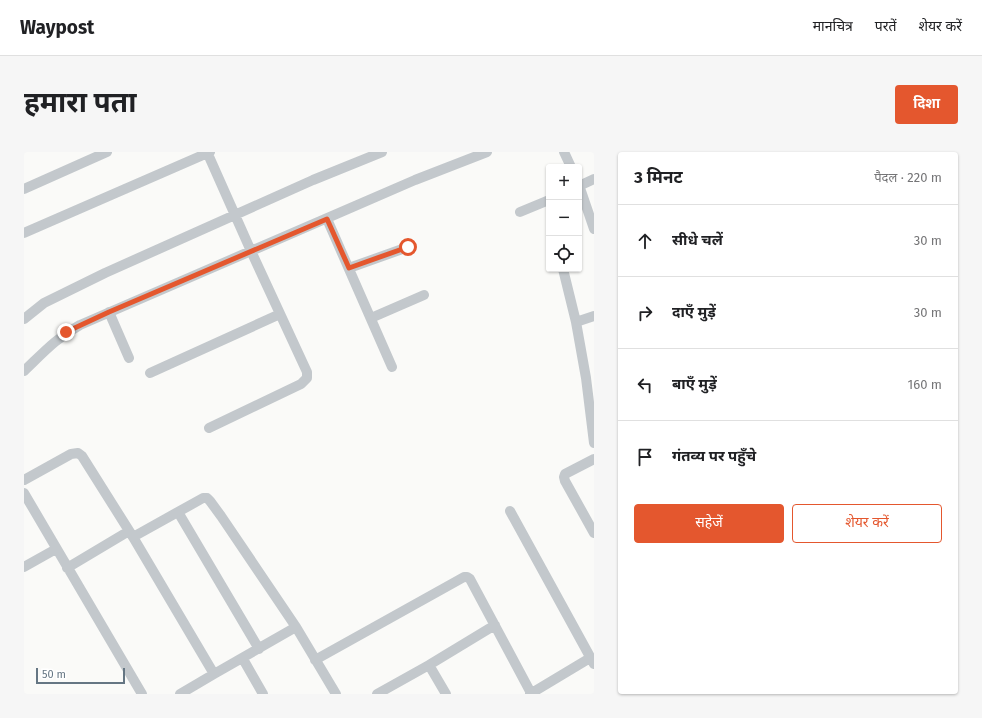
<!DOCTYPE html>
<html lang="hi">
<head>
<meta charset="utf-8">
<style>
	:root { --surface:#fff; --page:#f6f6f6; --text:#202124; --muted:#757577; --line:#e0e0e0; --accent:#e4572e }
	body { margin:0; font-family:"Fira Sans","Noto Sans Devanagari",sans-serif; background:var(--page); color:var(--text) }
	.controls { position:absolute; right:12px; top:12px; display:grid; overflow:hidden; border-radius:4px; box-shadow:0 1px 3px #0004 }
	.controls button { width:36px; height:36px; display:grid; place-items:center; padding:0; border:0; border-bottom:1px solid var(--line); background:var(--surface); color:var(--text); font:20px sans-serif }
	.scale { position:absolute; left:12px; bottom:10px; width:89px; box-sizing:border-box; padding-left:4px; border:2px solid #657683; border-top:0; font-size:11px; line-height:14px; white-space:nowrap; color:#657683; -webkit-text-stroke:3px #fff; paint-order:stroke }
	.stop { position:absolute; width:12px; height:12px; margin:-9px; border:3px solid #e4572e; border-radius:50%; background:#fff }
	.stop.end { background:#e4572e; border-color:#fff; box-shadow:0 1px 4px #0008 }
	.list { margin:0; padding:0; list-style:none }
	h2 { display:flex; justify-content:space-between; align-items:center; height:52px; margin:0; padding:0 16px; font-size:17px }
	h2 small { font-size:13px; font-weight:400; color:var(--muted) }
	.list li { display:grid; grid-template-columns:26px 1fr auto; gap:12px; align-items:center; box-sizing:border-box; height:72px; padding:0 16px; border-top:1px solid var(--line) }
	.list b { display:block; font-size:15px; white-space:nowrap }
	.list em { font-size:13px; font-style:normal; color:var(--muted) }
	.actions { display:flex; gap:8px; padding:12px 16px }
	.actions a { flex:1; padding:9px 0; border:1px solid var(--accent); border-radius:4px; text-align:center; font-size:14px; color:var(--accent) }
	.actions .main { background:var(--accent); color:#fff }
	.icon { flex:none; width:22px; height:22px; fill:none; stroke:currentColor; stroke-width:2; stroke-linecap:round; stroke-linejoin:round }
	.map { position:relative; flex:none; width:570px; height:542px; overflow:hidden; border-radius:4px }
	header { display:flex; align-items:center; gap:24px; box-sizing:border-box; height:56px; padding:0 20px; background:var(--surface); border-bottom:1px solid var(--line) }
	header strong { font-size:19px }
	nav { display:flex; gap:22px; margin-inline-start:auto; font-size:14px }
	.intro { display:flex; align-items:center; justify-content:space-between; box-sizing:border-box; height:96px; padding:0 24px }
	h1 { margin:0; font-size:28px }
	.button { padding:10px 18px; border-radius:4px; background:var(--accent); color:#fff; font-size:14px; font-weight:700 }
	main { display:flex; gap:24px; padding:0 24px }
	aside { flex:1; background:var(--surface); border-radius:4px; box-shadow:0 1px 3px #0004 }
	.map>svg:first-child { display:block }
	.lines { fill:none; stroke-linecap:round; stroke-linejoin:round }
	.street { stroke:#c3c8cc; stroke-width:10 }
	.route { stroke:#e4572e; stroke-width:5 }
</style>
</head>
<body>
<header>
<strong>Waypost</strong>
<nav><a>मानचित्र</a><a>परतें</a><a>शेयर करें</a></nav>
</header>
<div class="intro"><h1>हमारा पता</h1><a class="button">दिशा</a></div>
<main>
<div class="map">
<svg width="570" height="542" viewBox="0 0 570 542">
	<rect width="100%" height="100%" fill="#fafaf8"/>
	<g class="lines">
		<path class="street" d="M183,0L227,99L283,220V226L277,232L185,276
			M540,0L547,15
			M555,33L570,77
			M555,34L570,27
			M0,37L83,0
			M496,60L525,48
			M303,67L368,215
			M0,81L186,0
			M325,116L384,95
			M539,117L552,170L562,226L570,291
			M85,160L105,206
			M347,166L400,143
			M0,167L20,151L81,121L289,28L358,0
			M552,170L570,164
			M0,219C19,201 32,186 56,173L391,28L463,0
			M126,221L256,162
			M570,307L541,322L540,325L541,329L570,381
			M0,328L47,302L54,301L58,304L109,385L190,522L156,542
			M0,341L118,542
			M486,359L570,512
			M154,360L235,497
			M109,385L179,346H183L186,349L197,364L272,475L312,542
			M0,415L32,397
			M43,416L105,379
			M219,507L239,542
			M291,508L440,425H443L446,427L507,541
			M405,513L422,542
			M190,522L272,475
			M353,542L405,513L471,473
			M506,542L566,506"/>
	</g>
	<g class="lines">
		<path class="route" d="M42,180L85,160L303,67L325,116L384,95"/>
	</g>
</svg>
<div class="controls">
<button>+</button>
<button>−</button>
<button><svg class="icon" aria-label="locate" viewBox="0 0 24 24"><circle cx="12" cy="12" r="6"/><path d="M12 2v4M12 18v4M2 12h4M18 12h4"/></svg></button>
</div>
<div class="scale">50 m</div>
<div class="stop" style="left:384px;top:95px"></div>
<div class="stop end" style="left:42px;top:180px"></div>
</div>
<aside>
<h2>3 मिनट<small>पैदल · 220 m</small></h2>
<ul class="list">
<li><svg class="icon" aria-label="ahead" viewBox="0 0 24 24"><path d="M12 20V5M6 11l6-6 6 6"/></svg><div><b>सीधे चलें</b></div><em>30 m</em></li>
<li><svg class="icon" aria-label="right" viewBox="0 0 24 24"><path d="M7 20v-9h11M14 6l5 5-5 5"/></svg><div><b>दाएँ मुड़ें</b></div><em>30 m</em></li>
<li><svg class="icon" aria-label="left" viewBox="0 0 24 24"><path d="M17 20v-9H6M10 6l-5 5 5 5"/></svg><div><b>बाएँ मुड़ें</b></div><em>160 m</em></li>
<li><svg class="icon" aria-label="arrive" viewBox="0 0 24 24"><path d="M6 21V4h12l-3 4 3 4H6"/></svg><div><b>गंतव्य पर पहुँचे</b></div></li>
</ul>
<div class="actions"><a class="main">सहेजें</a><a>शेयर करें</a></div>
</aside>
</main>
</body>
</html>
